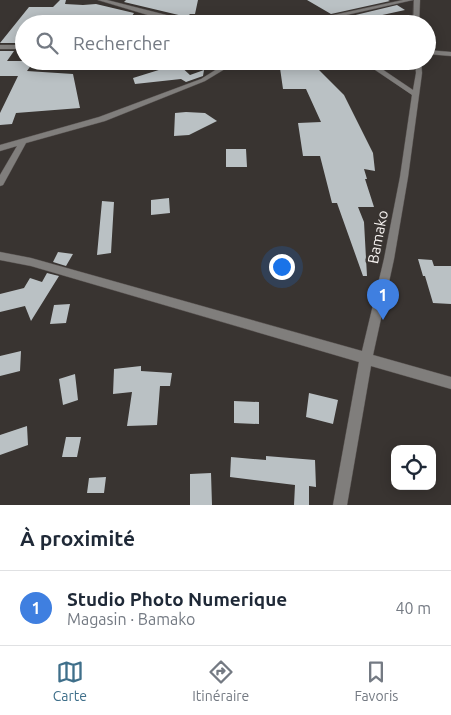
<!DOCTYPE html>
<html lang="fr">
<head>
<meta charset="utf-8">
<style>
	:root { --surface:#fff; --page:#f2f2f3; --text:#1f2937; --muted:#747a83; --line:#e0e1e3; --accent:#3f6f8a }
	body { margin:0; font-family:Ubuntu,sans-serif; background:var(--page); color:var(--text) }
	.controls { position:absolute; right:15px; bottom:15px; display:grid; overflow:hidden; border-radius:10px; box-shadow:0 2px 12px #0003 }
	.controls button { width:45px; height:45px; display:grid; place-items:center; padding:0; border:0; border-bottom:1px solid var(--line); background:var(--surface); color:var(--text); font:25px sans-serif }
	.you { position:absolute; left:281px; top:266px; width:18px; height:18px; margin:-12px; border:4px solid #fff; border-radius:50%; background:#1a73e8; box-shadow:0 0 0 8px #1a73e833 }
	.badge { display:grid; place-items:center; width:32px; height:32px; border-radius:50%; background:var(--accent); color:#fff; font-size:16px; font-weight:700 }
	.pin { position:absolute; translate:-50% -41px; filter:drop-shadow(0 1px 2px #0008) }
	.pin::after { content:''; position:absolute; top:26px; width:18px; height:15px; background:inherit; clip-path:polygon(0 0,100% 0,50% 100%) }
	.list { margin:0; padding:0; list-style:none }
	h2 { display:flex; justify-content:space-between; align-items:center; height:65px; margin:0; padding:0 20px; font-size:21px }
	h2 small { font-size:16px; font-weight:400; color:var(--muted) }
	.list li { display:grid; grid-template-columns:32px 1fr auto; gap:15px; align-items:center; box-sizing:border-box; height:75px; padding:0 20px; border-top:1px solid var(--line) }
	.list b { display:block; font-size:19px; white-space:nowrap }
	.list p { margin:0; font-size:16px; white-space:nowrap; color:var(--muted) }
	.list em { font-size:16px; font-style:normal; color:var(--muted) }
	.icon { flex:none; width:28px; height:28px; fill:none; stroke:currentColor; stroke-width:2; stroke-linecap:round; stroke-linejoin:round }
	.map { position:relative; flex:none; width:451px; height:505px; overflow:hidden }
	.search { position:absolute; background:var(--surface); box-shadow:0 2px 12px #0003; left:15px; right:15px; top:15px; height:55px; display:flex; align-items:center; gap:12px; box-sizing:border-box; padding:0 18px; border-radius:28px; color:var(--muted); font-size:19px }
	.sheet { height:140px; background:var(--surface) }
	nav { display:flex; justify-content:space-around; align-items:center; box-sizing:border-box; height:70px; border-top:1px solid var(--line); background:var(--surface); font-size:14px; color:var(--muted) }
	nav a { display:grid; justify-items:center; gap:2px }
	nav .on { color:var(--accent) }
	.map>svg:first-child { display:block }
	.building { fill:#bac1c4 }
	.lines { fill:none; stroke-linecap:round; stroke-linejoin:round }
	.street-casing { stroke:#575250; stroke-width:1 }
	.street { fill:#807e7c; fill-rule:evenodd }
	.labels { text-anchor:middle; stroke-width:5; stroke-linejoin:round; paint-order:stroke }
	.street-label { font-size:15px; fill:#f6f2f0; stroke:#393431 }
</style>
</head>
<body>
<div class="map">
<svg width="451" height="505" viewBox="0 0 451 505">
	<rect width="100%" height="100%" fill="#393431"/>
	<path class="building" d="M60,0H66L65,4L83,5L96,4L134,13L128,22L102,20L104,18H61L59,24H24V37L20,43H0L29,7H53Z
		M126,0H198L195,14H190L187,17L124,2Z
		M307,0H388L390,1L331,14Z
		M397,5L405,10L346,23L339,19Z
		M0,51H14L7,61H34L27,71L73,74L80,108L16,113L12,124L0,125V113L18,76H0Z
		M279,61H310L344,95L373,153L375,171L364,169L367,179H365L374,207H358L364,222L367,276H363L337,203H332L320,156H303L298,123L321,122L306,89H283Z
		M178,64L190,75L204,70L203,76L186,82L181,79L135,84L133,78Z
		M186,112L205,113L217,121L189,135L174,136L175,113Z
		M226,149H246L247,167H226Z
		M169,198L170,213L151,215V200Z
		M102,201L114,202L111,253L97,255Z
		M58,252L73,254L66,266L53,262Z
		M418,259L432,260L434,266H451V304L433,303L425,276H423Z
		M47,273L59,276L31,321L25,306L0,312V294L24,288L30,278L42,282Z
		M70,304L66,323L50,324L54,305Z
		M21,351L20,371L0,376V356Z
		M141,366V371L172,373L170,386H160L157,425L127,426L132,392L113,394L114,369Z
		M75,374L78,400L63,405L59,379Z
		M309,393L338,400L333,424L306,417Z
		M234,401L259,402V424L234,423Z
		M27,426L28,445L0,455V435Z
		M66,437H81L77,457H62Z
		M266,456L315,460L316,487L309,486V505H294L295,485L230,477L231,457L266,460Z
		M211,473L212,505H190V474Z
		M106,477L104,493H87L89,478Z"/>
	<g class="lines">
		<g class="street-casing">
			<path id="street" d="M98,0H107L202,24H190L151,16Z
				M403,0H413L333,18L319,24H310L329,16Z
				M414,0H420L419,24H413Z
				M0,45H24V49H0Z
				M427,50L451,52V56L427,54Z
				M230,61H238L205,81L105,121L26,143L3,185L0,186V175L17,146L0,151V145L99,117L201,79Z
				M362,61H370L413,90L416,73L415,61H421L422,73L408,177L394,259L373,355L451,377V389L371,366L347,505H333L359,362L31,266L0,260V252L31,258L362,351L384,259L400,177L412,95Z"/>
		</g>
		<use href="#street" class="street"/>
	</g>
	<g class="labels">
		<g class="street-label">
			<text transform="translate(378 237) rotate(-79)" y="5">Bamako</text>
		</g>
	</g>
</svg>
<div class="controls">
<button><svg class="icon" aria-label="locate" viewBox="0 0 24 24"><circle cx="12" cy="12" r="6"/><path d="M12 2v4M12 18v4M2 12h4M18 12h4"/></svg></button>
</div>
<div class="you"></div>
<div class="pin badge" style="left:383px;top:320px;background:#3f7fe0">1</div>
<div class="search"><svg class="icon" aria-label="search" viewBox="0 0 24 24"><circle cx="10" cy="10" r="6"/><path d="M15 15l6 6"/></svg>Rechercher</div>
</div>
<section class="sheet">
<h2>À proximité<small></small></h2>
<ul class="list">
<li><span class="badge" style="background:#3f7fe0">1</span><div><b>Studio Photo Numerique</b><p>Magasin · Bamako</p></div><em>40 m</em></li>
</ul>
</section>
<nav>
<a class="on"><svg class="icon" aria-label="map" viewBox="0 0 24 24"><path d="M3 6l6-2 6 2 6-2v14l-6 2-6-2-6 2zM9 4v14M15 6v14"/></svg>Carte</a>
<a><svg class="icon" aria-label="directions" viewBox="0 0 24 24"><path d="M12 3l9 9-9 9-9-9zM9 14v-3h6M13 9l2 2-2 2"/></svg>Itinéraire</a>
<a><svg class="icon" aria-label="saved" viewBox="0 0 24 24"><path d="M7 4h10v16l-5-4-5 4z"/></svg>Favoris</a>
</nav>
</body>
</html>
